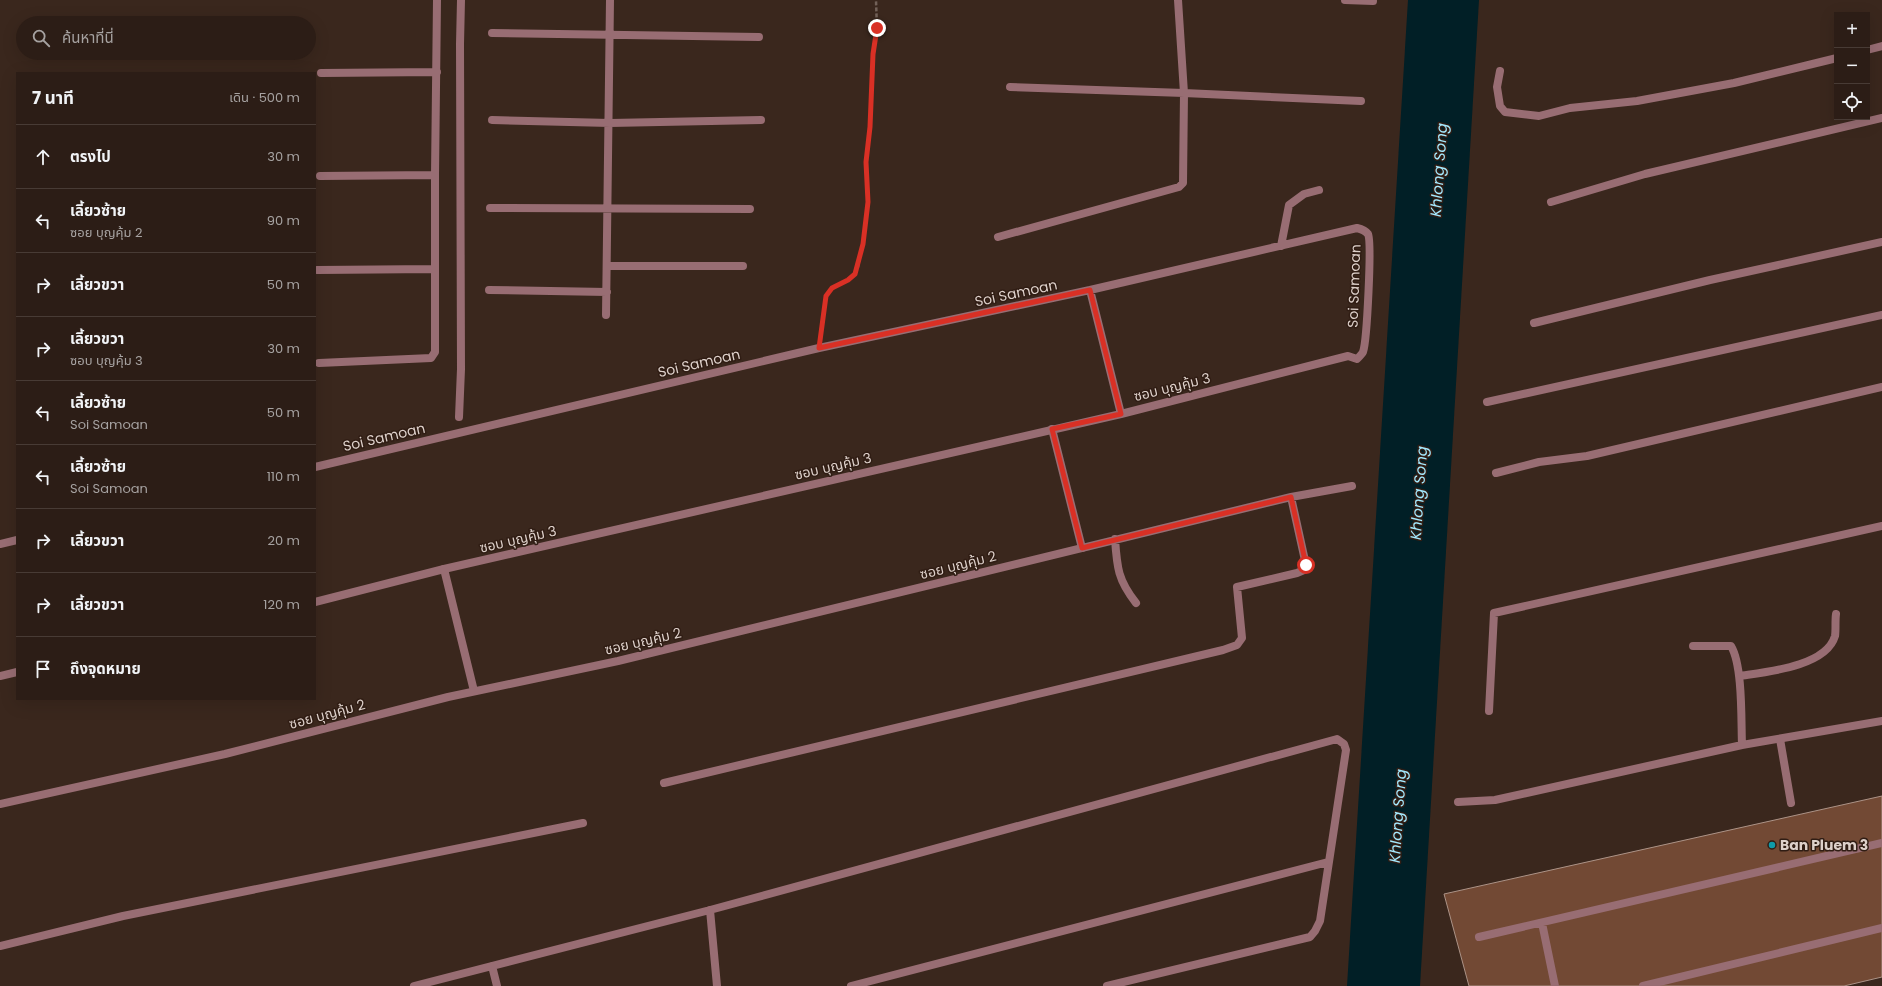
<!DOCTYPE html>
<html lang="th">
<head>
<meta charset="utf-8">
<style>
	:root { --surface:#2c1d16; --page:#34261f; --text:#f1f3f6; --muted:#a6a2a1; --line:#483b35 }
	body { margin:0; font-family:Poppins,"Noto Sans Thai",sans-serif; background:var(--page); color:var(--text) }
	.controls { position:absolute; right:12px; top:12px; display:grid; overflow:hidden; border-radius:0px; box-shadow:0 4px 16px #0002 }
	.controls button { width:36px; height:36px; display:grid; place-items:center; padding:0; border:0; border-bottom:1px solid var(--line); background:var(--surface); color:var(--text); font:20px sans-serif }
	.stop { position:absolute; width:12px; height:12px; margin:-9px; border:3px solid #d93025; border-radius:50%; background:#fff }
	.stop.end { background:#d93025; border-color:#fff; box-shadow:0 1px 4px #0008 }
	.list { margin:0; padding:0; list-style:none }
	h2 { display:flex; justify-content:space-between; align-items:center; height:52px; margin:0; padding:0 16px; font-size:17px }
	h2 small { font-size:13px; font-weight:400; color:var(--muted) }
	.list li { display:grid; grid-template-columns:26px 1fr auto; gap:12px; align-items:center; box-sizing:border-box; height:64px; padding:0 16px; border-top:1px solid var(--line) }
	.list b { display:block; font-size:15px; white-space:nowrap }
	.list p { margin:0; font-size:13px; white-space:nowrap; color:var(--muted) }
	.list em { font-size:13px; font-style:normal; color:var(--muted) }
	.icon { flex:none; width:22px; height:22px; fill:none; stroke:currentColor; stroke-width:2; stroke-linecap:round; stroke-linejoin:round }
	.map { position:relative; flex:none; width:1882px; height:986px; overflow:hidden }
	.search { position:absolute; background:var(--surface); box-shadow:0 4px 16px #0002; left:16px; top:16px; width:300px; height:44px; display:flex; align-items:center; gap:10px; box-sizing:border-box; padding:0 14px; border-radius:22px; color:var(--muted); font-size:15px }
	.panel { position:absolute; background:var(--surface); box-shadow:0 4px 16px #0002; left:16px; top:72px; width:300px; height:628px; border-radius:0px }
	.map>svg:first-child { display:block }
	.water { fill:#011f26 }
	.building { fill:#724934; stroke:#ac9387 }
	.lines { fill:none; stroke-linecap:round; stroke-linejoin:round }
	.path { stroke:#726158; stroke-width:2.5; stroke-dasharray:4 2; stroke-linecap:butt }
	.lane { stroke:#986d73; stroke-width:8 }
	.street { stroke:#986d73; stroke-width:8 }
	.route { stroke:#d93025; stroke-width:5 }
	.culture-dot { fill:#0f9aa8; stroke:#301d14; stroke-width:1.5 }
	.labels { text-anchor:middle; stroke-width:3; stroke-linejoin:round; paint-order:stroke }
	.street-label { font-size:14px; fill:#ddd0ca; stroke:#301d14 }
	.poi-label { font-size:14px; font-weight:bold; fill:#ddd0ca; stroke:#301d14; text-anchor:start }
	.water-label { font-size:15px; font-style:italic; fill:#a4eaff; stroke:#301d14 }
</style>
</head>
<body>
<div class="map">
<svg width="1882" height="986" viewBox="0 0 1882 986">
	<rect width="100%" height="100%" fill="#3a271d"/>
	<path class="water" d="M1408,0H1479L1420,986H1347Z"/>
	<path class="building" d="M1882,796V977L1844,986H1469L1444,894Z"/>
	<g class="lines">
		<path class="path" d="M820,336L826,296L832,289L848,280L855,274L858,267L863,244L868,202L866,162L870,127L873,54L877,31L876,0"/>
		<path class="lane" d="M1052,429L1082,548
			M444,569L474,691
			M1780,739L1791,803"/>
		<path class="street" d="M1345,0L1373,1
			M492,33L759,37
			M1867,50L1882,46
			M1500,71L1497,87L1500,106L1505,112L1539,116L1570,108L1637,101L1734,83L1837,58
			M321,73L437,72
			M1010,87L1184,93L1361,101
			M492,120L610,123L761,120
			M320,176L435,175
			M1551,202L1645,174L1882,118
			M490,208L750,209
			M998,237L1179,187L1183,183L1184,93L1178,0
			M1281,246L1289,205L1304,194L1319,190
			M607,266H743
			M317,270L435,269
			M489,290L607,292
			M1090,290L1121,414
			M606,315L610,0
			M1534,323L1710,280L1882,242
			M319,363L431,358L435,352V175L437,0
			M1487,402L1882,315
			M459,417L461,369L460,44L461,0
			M315,467L819,348L1090,290L1357,228C1361,229 1365,230 1368,234C1372,242 1367,341 1363,352C1362,354 1359,357 1357,359L1348,356L1121,414L444,569L315,602
			M1496,473L1539,462L1587,456L1882,387
			M1115,539C1117,568 1118,580 1136,603
			M0,544L17,540
			M1693,646H1731C1743,666 1741,721 1742,745
			M0,676L17,672
			M1739,676C1765,672 1826,667 1835,636C1836,630 1835,621 1836,614
			M1489,711L1494,613L1882,526
			M664,783L1223,650L1237,645L1242,638L1237,587L1297,573L1304,570L1306,565L1291,497
			M1458,802L1495,800L1742,745L1882,721
			M0,804L225,754L448,697L618,661L1291,497L1352,486
			M710,910L717,986
			M1542,923L1555,986
			M1479,937L1882,843
			M0,946L123,916L583,823
			M492,966L497,986
			M414,986L710,910L1337,739L1344,744L1346,750L1320,921L1315,931L1310,937L1107,986
			M851,986L1328,862
			M1643,986L1882,928"/>
	</g>
	<g class="lines">
		<path class="route" d="M877,28L873,54L870,127L866,162L868,202L863,244L855,274L848,280L832,288L826,296L819,348L1090,290L1121,414L1052,429L1082,548L1291,497L1306,565"/>
	</g>
	<circle class="culture-dot" cx="1772" cy="845" r="4"/>
	<g class="labels">
		<g class="street-label">
			<text transform="translate(1354 286) rotate(-88)" y="5">Soi Samoan</text>
			<text transform="translate(1016 293) rotate(-12)" y="5">Soi Samoan</text>
			<text transform="translate(699 363) rotate(-13)" y="5">Soi Samoan</text>
			<text transform="translate(1172 387) rotate(-14)" y="5">ซอบ บุญคุ้ม 3</text>
			<text transform="translate(384 437) rotate(-13)" y="5">Soi Samoan</text>
			<text transform="translate(833 466) rotate(-13)" y="5">ซอบ บุญคุ้ม 3</text>
			<text transform="translate(518 539) rotate(-13)" y="5">ซอบ บุญคุ้ม 3</text>
			<text transform="translate(958 565) rotate(-14)" y="5">ซอย บุญคุ้ม 2</text>
			<text transform="translate(643 641) rotate(-13)" y="5">ซอย บุญคุ้ม 2</text>
			<text transform="translate(327 714) rotate(-15)" y="5">ซอย บุญคุ้ม 2</text>
		</g>
		<g class="poi-label">
			<text x="1780" y="850">Ban Pluem 3</text>
		</g>
		<g class="water-label">
			<text transform="translate(1439 170) rotate(-86)" y="5">Khlong Song</text>
			<text transform="translate(1419 493) rotate(-86)" y="5">Khlong Song</text>
			<text transform="translate(1398 816) rotate(-86)" y="5">Khlong Song</text>
		</g>
	</g>
</svg>
<div class="controls">
<button>+</button>
<button>−</button>
<button><svg class="icon" aria-label="locate" viewBox="0 0 24 24"><circle cx="12" cy="12" r="6"/><path d="M12 2v4M12 18v4M2 12h4M18 12h4"/></svg></button>
</div>
<div class="stop" style="left:1306px;top:565px"></div>
<div class="stop end" style="left:877px;top:28px"></div>
<div class="search"><svg class="icon" aria-label="search" viewBox="0 0 24 24"><circle cx="10" cy="10" r="6"/><path d="M15 15l6 6"/></svg>ค้นหาที่นี่</div>
<section class="panel">
<h2>7 นาที<small>เดิน · 500 m</small></h2>
<ul class="list">
<li><svg class="icon" aria-label="ahead" viewBox="0 0 24 24"><path d="M12 20V5M6 11l6-6 6 6"/></svg><div><b>ตรงไป</b></div><em>30 m</em></li>
<li><svg class="icon" aria-label="left" viewBox="0 0 24 24"><path d="M17 20v-9H6M10 6l-5 5 5 5"/></svg><div><b>เลี้ยวซ้าย</b><p>ซอย บุญคุ้ม 2</p></div><em>90 m</em></li>
<li><svg class="icon" aria-label="right" viewBox="0 0 24 24"><path d="M7 20v-9h11M14 6l5 5-5 5"/></svg><div><b>เลี้ยวขวา</b></div><em>50 m</em></li>
<li><svg class="icon" aria-label="right" viewBox="0 0 24 24"><path d="M7 20v-9h11M14 6l5 5-5 5"/></svg><div><b>เลี้ยวขวา</b><p>ซอบ บุญคุ้ม 3</p></div><em>30 m</em></li>
<li><svg class="icon" aria-label="left" viewBox="0 0 24 24"><path d="M17 20v-9H6M10 6l-5 5 5 5"/></svg><div><b>เลี้ยวซ้าย</b><p>Soi Samoan</p></div><em>50 m</em></li>
<li><svg class="icon" aria-label="left" viewBox="0 0 24 24"><path d="M17 20v-9H6M10 6l-5 5 5 5"/></svg><div><b>เลี้ยวซ้าย</b><p>Soi Samoan</p></div><em>110 m</em></li>
<li><svg class="icon" aria-label="right" viewBox="0 0 24 24"><path d="M7 20v-9h11M14 6l5 5-5 5"/></svg><div><b>เลี้ยวขวา</b></div><em>20 m</em></li>
<li><svg class="icon" aria-label="right" viewBox="0 0 24 24"><path d="M7 20v-9h11M14 6l5 5-5 5"/></svg><div><b>เลี้ยวขวา</b></div><em>120 m</em></li>
<li><svg class="icon" aria-label="arrive" viewBox="0 0 24 24"><path d="M6 21V4h12l-3 4 3 4H6"/></svg><div><b>ถึงจุดหมาย</b></div></li>
</ul>
</section>
</div>
</body>
</html>
